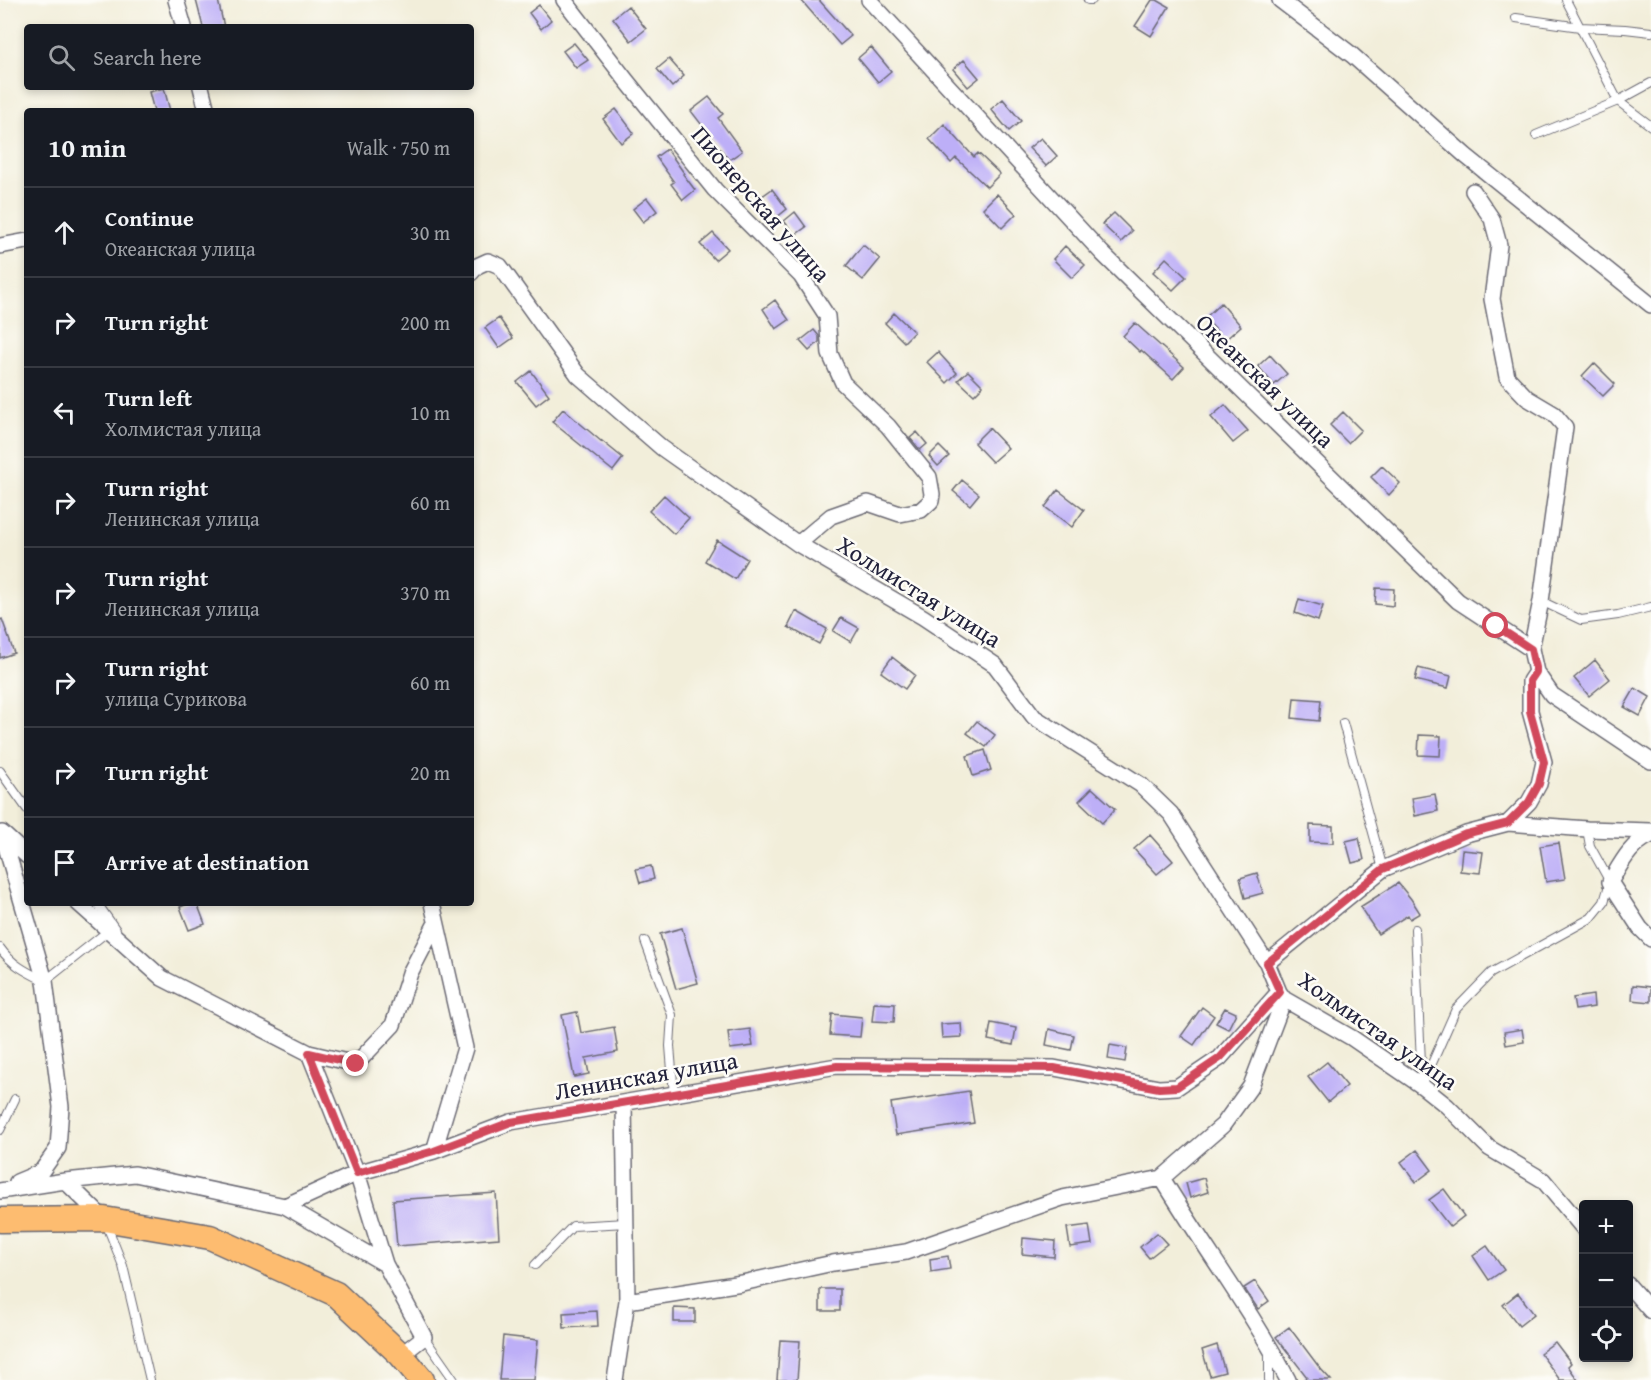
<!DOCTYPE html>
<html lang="en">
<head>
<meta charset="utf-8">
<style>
	:root { --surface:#171b24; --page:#242831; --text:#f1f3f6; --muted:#9ea1a6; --line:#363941 }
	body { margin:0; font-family:"Gentium Book Plus",serif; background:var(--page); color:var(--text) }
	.controls { position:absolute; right:18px; bottom:18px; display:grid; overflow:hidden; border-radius:6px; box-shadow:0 3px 9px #0003 }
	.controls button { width:54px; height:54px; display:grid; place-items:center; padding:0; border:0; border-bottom:2px solid var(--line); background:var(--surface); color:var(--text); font:30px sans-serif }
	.stop { position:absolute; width:18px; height:18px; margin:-14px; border:4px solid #d1495b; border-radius:50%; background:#fff }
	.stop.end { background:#d1495b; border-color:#fff; box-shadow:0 2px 6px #0008 }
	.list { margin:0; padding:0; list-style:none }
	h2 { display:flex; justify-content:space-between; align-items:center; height:78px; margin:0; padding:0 24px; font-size:26px }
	h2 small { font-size:20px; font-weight:400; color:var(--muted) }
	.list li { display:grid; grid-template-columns:39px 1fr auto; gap:18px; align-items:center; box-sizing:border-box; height:90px; padding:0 24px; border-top:2px solid var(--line) }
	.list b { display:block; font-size:22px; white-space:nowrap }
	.list p { margin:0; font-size:20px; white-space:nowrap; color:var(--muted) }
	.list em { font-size:20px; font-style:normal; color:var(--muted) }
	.icon { flex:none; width:33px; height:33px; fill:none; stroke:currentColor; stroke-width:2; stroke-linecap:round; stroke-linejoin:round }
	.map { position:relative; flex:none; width:1651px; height:1380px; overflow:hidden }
	.search { position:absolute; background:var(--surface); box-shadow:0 3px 9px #0003; left:24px; top:24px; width:450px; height:66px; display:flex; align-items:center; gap:15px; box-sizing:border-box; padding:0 21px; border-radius:6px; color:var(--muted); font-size:22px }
	.panel { position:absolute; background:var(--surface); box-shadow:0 3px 9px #0003; left:24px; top:108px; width:450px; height:798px; border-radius:6px }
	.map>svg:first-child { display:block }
	.building { fill:#bdaff7 }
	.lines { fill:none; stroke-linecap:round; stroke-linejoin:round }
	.service-casing { stroke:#6b6973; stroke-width:10 }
	.minor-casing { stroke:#6b6973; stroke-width:18 }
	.primary-casing { stroke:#6b6973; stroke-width:27 }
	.service { stroke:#fff; stroke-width:8 }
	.minor { stroke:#fff; stroke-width:15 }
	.primary { stroke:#fdbc70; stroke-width:24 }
	.route { stroke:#d1495b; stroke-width:8 }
	.labels { text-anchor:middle; stroke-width:5; stroke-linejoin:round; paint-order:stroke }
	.street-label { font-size:24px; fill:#22223b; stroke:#fdfcf7 }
</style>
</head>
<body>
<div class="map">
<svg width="1651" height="1380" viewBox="0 0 1651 1380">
	<rect width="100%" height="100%" fill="#fdfcf7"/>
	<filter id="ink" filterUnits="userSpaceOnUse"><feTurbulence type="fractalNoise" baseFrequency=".0167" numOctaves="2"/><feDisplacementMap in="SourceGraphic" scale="12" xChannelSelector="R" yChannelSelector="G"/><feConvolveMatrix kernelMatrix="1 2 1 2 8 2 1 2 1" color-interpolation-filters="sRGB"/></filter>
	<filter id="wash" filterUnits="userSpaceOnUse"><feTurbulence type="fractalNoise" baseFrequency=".008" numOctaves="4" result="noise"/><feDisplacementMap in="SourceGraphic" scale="24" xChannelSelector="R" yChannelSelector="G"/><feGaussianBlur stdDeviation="1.35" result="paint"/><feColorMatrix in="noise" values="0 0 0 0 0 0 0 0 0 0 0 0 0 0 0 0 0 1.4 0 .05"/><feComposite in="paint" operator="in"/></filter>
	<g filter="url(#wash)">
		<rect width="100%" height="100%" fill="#f2eeda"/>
		<g id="blocks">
			<path class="building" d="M196,0H218L224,27H203Z
				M801,0H819L851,36L840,45Z
				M1152,0H1157L1169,7L1151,36L1135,26Z
				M539,5L551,20L541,29L529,13Z
				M628,6L646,29L631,41L613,18Z
				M574,43L588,60L576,68L563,51Z
				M871,47L891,71L878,82L858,58Z
				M669,59L684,76L672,87L657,69Z
				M964,60L979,78L968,87L953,69Z
				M164,88L170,111H154L149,92Z
				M709,97L723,114L718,118L742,151L729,160L691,111Z
				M1003,99L1021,121L1009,131L991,109Z
				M616,109L634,133L621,143L603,119Z
				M944,124L974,157L978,153L1000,174L987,187L956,158L951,163L929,139Z
				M1041,138L1057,156L1046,166L1029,148Z
				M667,149L684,173L683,174L695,190L683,200L671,184L674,182L656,157Z
				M772,189L787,209L776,218L761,197Z
				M997,194L1016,214L1002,228L983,208Z
				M647,198L657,211L643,222L633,209Z
				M795,212L806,227L795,235L784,221Z
				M1114,213L1132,231L1121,242L1102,224Z
				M713,233L728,249L715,260L700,244Z
				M863,245L880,259L863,280L846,266Z
				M1065,246L1085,265L1072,278L1053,259Z
				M1166,258L1186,277L1173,290L1153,272Z
				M775,300L789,320L776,329L763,309Z
				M1221,303L1241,326L1225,340L1205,318Z
				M894,313L914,332L904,342L885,323Z
				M499,318L513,338L499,348L485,328Z
				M1135,323L1184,367L1173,379L1141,350L1140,352L1123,336Z
				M814,330L819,336V342L809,351L800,341Z
				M938,352L957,373L947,383L927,362Z
				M1270,355L1287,374L1274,385L1258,366Z
				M1594,363L1615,384L1603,396L1582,376Z
				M531,371L549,395L536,405L517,382Z
				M968,371L983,386L974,395L958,380Z
				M1225,405L1248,431L1233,443L1211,417Z
				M563,409L602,442V441L623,458L613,471L552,422Z
				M1343,412L1361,430L1348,443L1330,425Z
				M989,428L1008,448L992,462L974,443Z
				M917,432L927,444L920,450L910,438Z
				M939,446L949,456L938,466L929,456Z
				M1382,466L1400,483L1389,495L1371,477Z
				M962,480L979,494L970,505L953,491Z
				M1058,490L1084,510L1072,527L1045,507Z
				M664,495L689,518L674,534L649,511Z
				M717,540L747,559L735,579L705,561Z
				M1376,588L1394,589L1393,606L1375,604Z
				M1299,599L1323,606L1318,621L1295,613Z
				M796,611L827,629L819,644L788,627Z
				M841,618L859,628L851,642L833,631Z
				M2,619L14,653L0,658V620Z
				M892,657L915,675L905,689L881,672Z
				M1595,660L1610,679L1589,696L1574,678Z
				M1418,668L1451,676L1448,688L1415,680Z
				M1635,688L1650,697L1640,716L1624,707Z
				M1294,698L1321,700L1319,721L1292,718Z
				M977,721L995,735L986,747L967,733Z
				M1419,735L1441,736L1440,756L1418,755Z
				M985,750L991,770L973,776L967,756Z
				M1092,788L1115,809L1102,823L1079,801Z
				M1435,794L1438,811L1415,816L1412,798Z
				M1310,825L1333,826V843L1310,842Z
				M1150,835L1173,861L1157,874L1134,849Z
				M1359,838L1364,860L1352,863L1346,841Z
				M1559,843L1565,879L1546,882L1540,846Z
				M1462,850L1483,852L1480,873L1460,871Z
				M651,866L654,879L640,883L636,869Z
				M1257,873L1263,893L1245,898L1240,878Z
				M1398,883L1411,899L1420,913L1410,919L1408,915L1378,934L1360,907Z
				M190,903H197L205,924L189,930L180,907Z
				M682,928L698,983L676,989L660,934Z
				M1633,985L1651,987V1002L1632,1000Z
				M1593,995L1594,1007L1575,1010L1573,998Z
				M874,1003L895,1004L894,1022L872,1021Z
				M1202,1007L1214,1016L1194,1045L1181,1036Z
				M1225,1008L1236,1013L1228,1029L1216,1023Z
				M577,1012L581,1033L614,1027L618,1052L586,1058L589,1074L574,1077L562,1015Z
				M832,1014L862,1017L860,1037L830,1035Z
				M961,1023L962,1037L942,1038L941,1024Z
				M991,1023L1016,1028L1013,1045L988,1040Z
				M750,1029L753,1046L730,1049L728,1032Z
				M1049,1029L1074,1035L1071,1050L1046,1045Z
				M1522,1029L1524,1042L1506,1045L1504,1032Z
				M1110,1045L1127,1048L1125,1062L1108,1059Z
				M1327,1062L1347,1086L1328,1102L1308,1077Z
				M969,1091L974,1123L896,1135L891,1103Z
				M1417,1150L1432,1170L1416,1182L1401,1162Z
				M1204,1178L1208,1192L1190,1198L1186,1183Z
				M1444,1189L1464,1216L1450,1227L1429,1200Z
				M496,1193L499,1238L397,1246L393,1200Z
				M1089,1225L1092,1244L1070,1247L1067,1228Z
				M1157,1233L1167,1244L1149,1258L1140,1247Z
				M1023,1238L1055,1241L1054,1257L1022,1254Z
				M1487,1246L1504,1270L1489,1280L1473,1256Z
				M948,1256L950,1269L931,1272L930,1259Z
				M1255,1281L1269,1301L1258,1309L1244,1288Z
				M820,1289H840V1311H820Z
				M1518,1293L1534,1314L1519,1326L1503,1305Z
				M674,1308L695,1309V1322H674Z
				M597,1311L598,1326L564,1328L563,1313Z
				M1289,1327L1319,1367L1331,1380H1303L1307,1377L1276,1337Z
				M503,1336L538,1340L534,1380H499Z
				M780,1340L800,1341L797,1380H777Z
				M1555,1342L1571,1363L1568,1366L1578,1380H1560L1540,1353Z
				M1217,1345L1225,1372L1210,1376L1202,1350Z"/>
		</g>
	</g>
	<g filter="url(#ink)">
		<use href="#blocks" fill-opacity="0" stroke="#6b6973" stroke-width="1.5"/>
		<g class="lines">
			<g class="service-casing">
				<path id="service" d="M1088,0H1092
					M1566,0L1618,101L1651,126
					M1516,18L1580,27L1625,29L1651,32
					M1536,135L1618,101L1651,83
					M1541,601L1581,620L1618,615L1651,607
					M1343,723L1383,869
					M0,771L27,809
					M97,903L116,930
					M1415,929L1422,1085
					M645,941L672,1015L670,1046L674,1095
					M0,948C12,965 27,972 45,981L108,931
					M1422,1086L1456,1009L1491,973L1591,918L1604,902L1610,882L1590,846L1587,829
					M0,1130L15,1099
					M106,1223L123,1266L150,1380
					M535,1265L573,1226L626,1223
					M424,1337L454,1380
					M1269,1351V1380"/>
			</g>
			<g class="minor-casing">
				<path id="minor" d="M176,0L184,27
					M564,0L626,80L715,190L801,276L827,316L830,354L843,383L888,426L929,477L932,494L931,501L921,510L900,514L868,503L831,516L798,544
					M869,0L1102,253L1458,601L1531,649L1536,672L1552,695L1651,761
					M1280,0L1352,55L1466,156L1651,305
					M201,87L207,111
					M1473,191L1492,219L1499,245L1492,299L1507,377L1527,398L1554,414L1565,427L1541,601L1531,649
					M0,246L27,241
					M471,273L477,266L488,261L500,266L578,375L662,448L798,544L923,617L995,665L1034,717L1141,785L1171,814L1267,963L1279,992L1284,999L1352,1038L1422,1086L1447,1106L1489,1148L1543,1180L1584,1229
					M1508,823L1587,829L1651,831
					M2,833L45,981L61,1107L58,1148L41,1172L17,1182
					M3,834L27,856
					M1651,835C1630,844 1621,864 1610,882L1640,928L1651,939
					M78,903L162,978L309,1053L357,1173L385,1264L424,1337L401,1355
					M432,903L465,1048L434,1151
					M1267,963L1383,869L1466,834L1508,823L1529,802L1539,784L1544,762L1530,711V681L1536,672
					M309,1053L356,1064L393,1025L410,973L436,923
					M1162,1178C1203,1246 1251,1310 1288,1380
					M65,1181L104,1219
					M0,1191L65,1181L135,1174L285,1206L357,1173L434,1151L511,1122L837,1066L1054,1068L1159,1088L1177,1087L1220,1058L1279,992
					M285,1206L385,1264
					M1628,1285L1651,1311
					M627,1301L742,1283L833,1263L906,1252L1062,1198L1162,1178L1223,1125L1251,1086L1284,999
					M615,1380L627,1301L624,1103"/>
			</g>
			<g class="primary-casing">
				<path id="primary" d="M0,1220L104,1219L210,1237L336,1294L401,1355L422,1380"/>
			</g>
			<use href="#service" class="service"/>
			<use href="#minor" class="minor"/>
			<use href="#primary" class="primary"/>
		</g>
	</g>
	<g class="lines" filter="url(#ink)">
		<path class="route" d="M356,1064L309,1053L357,1173L434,1151L511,1122L837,1066L1054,1068L1159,1088L1177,1087L1220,1058L1280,992L1267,963L1383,869L1466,834L1508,823L1529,802L1539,784L1544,762L1530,711V681L1536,672L1531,649L1496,626"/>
	</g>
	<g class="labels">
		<g class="street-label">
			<text transform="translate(761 204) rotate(49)" y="8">Пионерская улица</text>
			<text transform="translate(1265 381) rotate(44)" y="8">Океанская улица</text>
			<text transform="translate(919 592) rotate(32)" y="8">Холмистая улица</text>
			<text transform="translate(1378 1031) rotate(35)" y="8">Холмистая улица</text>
			<text transform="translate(646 1076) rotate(-10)" y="8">Ленинская улица</text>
		</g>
	</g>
</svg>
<div class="controls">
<button>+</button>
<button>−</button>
<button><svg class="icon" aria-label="locate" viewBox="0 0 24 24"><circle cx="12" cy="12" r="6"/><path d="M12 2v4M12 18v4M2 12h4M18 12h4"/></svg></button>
</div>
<div class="stop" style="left:1496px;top:626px"></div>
<div class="stop end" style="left:356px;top:1064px"></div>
<div class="search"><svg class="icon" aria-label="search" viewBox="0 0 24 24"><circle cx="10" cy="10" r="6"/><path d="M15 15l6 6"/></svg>Search here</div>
<section class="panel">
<h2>10 min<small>Walk · 750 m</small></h2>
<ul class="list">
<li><svg class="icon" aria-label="ahead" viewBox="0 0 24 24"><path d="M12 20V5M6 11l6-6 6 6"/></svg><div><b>Continue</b><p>Океанская улица</p></div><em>30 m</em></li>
<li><svg class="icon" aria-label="right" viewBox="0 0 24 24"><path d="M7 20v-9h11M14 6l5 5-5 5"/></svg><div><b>Turn right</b></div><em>200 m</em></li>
<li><svg class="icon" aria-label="left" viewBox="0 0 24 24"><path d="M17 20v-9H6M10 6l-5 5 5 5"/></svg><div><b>Turn left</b><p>Холмистая улица</p></div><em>10 m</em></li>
<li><svg class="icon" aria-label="right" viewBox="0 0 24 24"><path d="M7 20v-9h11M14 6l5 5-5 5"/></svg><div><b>Turn right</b><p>Ленинская улица</p></div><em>60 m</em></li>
<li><svg class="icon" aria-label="right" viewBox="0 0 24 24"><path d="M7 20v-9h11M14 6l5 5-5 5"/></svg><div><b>Turn right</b><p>Ленинская улица</p></div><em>370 m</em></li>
<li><svg class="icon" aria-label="right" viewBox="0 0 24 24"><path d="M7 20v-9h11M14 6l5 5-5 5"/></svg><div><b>Turn right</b><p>улица Сурикова</p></div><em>60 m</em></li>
<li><svg class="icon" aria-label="right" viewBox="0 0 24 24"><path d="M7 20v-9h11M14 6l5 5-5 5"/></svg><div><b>Turn right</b></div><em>20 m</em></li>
<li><svg class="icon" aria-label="arrive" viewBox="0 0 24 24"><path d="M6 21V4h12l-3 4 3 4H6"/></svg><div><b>Arrive at destination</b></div></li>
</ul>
</section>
</div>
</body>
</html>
